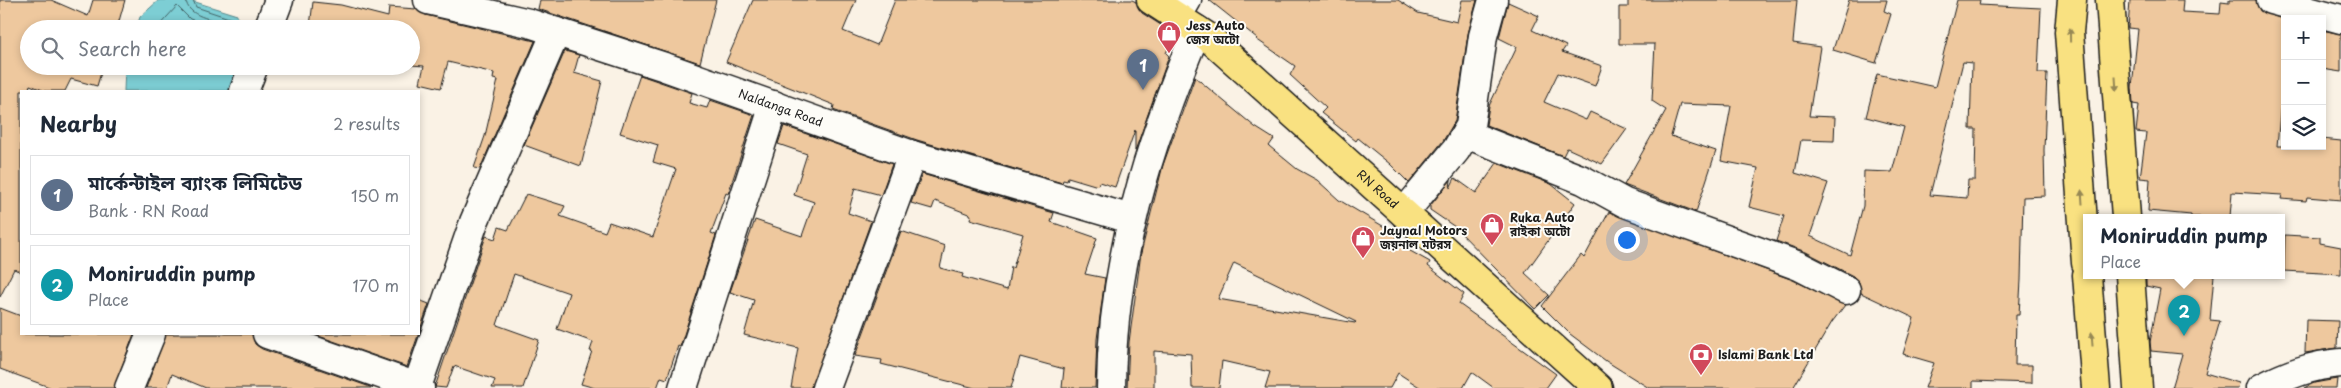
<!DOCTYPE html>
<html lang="en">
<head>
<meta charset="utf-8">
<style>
	:root { --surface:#fff; --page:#f2f2f3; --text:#1f2937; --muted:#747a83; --line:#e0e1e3; --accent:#111827 }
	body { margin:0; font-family:"Playpen Sans","Noto Sans Bengali",sans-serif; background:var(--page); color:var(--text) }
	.controls { position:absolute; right:15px; top:15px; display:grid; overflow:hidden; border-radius:0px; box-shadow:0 2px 8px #0003 }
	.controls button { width:45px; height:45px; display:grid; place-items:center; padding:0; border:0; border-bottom:1px solid var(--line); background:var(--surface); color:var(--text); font:25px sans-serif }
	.you { position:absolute; left:1626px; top:239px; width:18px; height:18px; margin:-12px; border:4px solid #fff; border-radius:50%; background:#1a73e8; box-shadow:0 0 0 8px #1a73e833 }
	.badge { display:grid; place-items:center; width:32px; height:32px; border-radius:50%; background:var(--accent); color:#fff; font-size:16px; font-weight:700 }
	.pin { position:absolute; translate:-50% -41px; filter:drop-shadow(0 1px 2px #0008) }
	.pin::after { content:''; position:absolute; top:26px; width:18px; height:15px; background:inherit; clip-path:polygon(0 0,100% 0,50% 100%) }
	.popup { position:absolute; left:2083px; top:214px; width:202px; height:65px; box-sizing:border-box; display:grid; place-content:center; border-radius:0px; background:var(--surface); filter:drop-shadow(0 1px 4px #0005); font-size:16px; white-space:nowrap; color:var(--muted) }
	.popup b { font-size:19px; color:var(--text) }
	.popup::after { content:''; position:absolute; left:50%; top:100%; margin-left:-10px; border:10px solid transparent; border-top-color:var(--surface) }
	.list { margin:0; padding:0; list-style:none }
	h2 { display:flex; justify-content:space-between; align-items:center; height:65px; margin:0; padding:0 20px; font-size:21px }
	h2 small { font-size:16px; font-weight:400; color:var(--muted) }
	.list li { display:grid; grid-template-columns:32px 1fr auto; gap:15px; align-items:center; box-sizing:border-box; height:80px; margin:0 10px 10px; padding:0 10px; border:1px solid var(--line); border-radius:0px }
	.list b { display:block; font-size:19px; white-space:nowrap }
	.list p { margin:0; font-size:16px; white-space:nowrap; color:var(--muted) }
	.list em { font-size:16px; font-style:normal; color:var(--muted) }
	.icon { flex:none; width:28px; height:28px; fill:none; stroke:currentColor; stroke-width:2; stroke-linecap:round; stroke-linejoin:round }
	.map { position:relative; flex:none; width:2341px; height:388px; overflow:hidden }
	.search { position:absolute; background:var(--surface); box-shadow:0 2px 8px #0003; left:20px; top:20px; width:400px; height:55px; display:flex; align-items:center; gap:12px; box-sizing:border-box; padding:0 18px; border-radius:28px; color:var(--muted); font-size:19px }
	.panel { position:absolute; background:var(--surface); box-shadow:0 2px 8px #0003; left:20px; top:90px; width:400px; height:245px; border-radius:0px }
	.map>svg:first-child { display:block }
	.water { fill:#7dced4; stroke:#56878a }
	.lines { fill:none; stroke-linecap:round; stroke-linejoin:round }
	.shore { stroke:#436366; stroke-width:1 }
	.building { fill:#eec89e; stroke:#1c1c1c; fill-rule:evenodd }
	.minor-casing { stroke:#1c1c1c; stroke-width:31 }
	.highway-casing { stroke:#1c1c1c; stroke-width:31 }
	.minor { stroke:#fdfcf7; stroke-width:28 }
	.highway { stroke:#f9e181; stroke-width:28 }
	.oneway { fill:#968854 }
	.labels { text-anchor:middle; stroke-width:4; stroke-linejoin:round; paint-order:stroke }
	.poi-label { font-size:12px; font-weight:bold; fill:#1c1c1c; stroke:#fdfcf7; text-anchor:start }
	.street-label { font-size:12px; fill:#1c1c1c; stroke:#fdfcf7 }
</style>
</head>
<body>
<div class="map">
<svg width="2341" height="388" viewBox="0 0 2341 388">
	<rect width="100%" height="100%" fill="#faf2e5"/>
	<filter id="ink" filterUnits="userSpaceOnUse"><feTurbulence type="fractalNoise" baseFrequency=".02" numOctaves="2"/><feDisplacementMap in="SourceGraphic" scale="10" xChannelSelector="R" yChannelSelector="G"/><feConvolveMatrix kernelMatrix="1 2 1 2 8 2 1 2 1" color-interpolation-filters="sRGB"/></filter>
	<g filter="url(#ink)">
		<path class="water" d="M159,0H189L237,15L239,29H136L140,17Z
			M125,66H238L229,91H124Z"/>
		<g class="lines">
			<path class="shore" d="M186,0C187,17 213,19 226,24L228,29
				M193,0L196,7L232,19L234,29
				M156,29L177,6L190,19L217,29"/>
		</g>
		<path class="building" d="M0,0H51L88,16L93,0H125L117,28L119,29H67L47,20L43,29H29V66H103L97,86L71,79L65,91H45L30,85L28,91H21V272L14,269L0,297Z
			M540,0H716L700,63L538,9Z
			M753,0H856L843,31L877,45L895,0H1132L1136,2L1142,13L1175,34L1166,53L1169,56L1135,151V130L1115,187L1099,182L1098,186L1068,177L1067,181L1063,180L1062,183L917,140L833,110L834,105L726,62Z
			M1209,0H1398L1418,13L1457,22L1462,0H1477L1468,34L1455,121L1443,141L1409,183L1390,164L1358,138L1356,141L1321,113L1326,108L1290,75L1295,66L1256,39L1257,38Z
			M1628,0H1797L1793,43L1820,47L1809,116L1835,117L1834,141L1801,140L1795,173L1828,183L1810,236L1850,255L1863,206L1864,171L1892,172L1904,127L1866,117L1877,74L1935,87L1957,0H1980L1979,5L2041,8L2038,73H2047L2044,150L2045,196L2023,197L2021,280L2019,315H2016L2015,365H2032V383L1973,381V388H1925L1934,363L1903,354L1914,318L1861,293L1859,282L1853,276L1806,252L1776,241L1784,216L1749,207L1758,168L1721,161L1731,106L1680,104L1671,136L1716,151L1696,212L1624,185L1666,110L1652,101L1655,44H1619V7H1628ZM1963,62L1972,63L1970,129H1976L1975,180H1968L1967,198L1930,195Z
			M1849,0H1887L1884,11L1891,14L1876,63L1833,50Z
			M2130,0H2183L2182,12L2220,14L2221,2L2229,3V0H2256L2260,11L2285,20L2282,70H2284L2277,146H2322V139L2341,141V200L2307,197L2306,201L2281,199L2282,195L2232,192L2230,217H2191V215L2148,211L2150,179L2140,178L2146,133L2136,132L2139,105L2133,104L2132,87L2138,29L2128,28Z
			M313,2L341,5L388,17L389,7L416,9L425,15L535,41L480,169L474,168L485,136L498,80L493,79L494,73L448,62L441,88L420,83L424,66L411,65V29H335L310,26Z
			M1508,2L1539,16L1532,30L1566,46L1562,52L1602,66L1595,86L1558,73L1544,102L1586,120L1590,112L1627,129L1602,164L1567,148L1563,156L1486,125L1489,106L1517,47L1499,38Z
			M2322,30L2341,34V72L2322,69Z
			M565,51L579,55L574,73L602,81L581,166L524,145Z
			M640,75L692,93L689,103L707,108L710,100L754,115L728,194L726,193L711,233L716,235L680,347L678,346L667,379L661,377L657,388H595L581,384L592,351H590L593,342L557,329L569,293L514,274L497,325L539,340L523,388H492L495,380L454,366L446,388L435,387L486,236L495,239L499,227L508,230L526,194L565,206L560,216L605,232L609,222L653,237L676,169L653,162L658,145L620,133Z
			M1195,77L1255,127L1274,139L1269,146L1297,169L1317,180L1339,200L1398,235L1394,242L1430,262L1428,266L1464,294L1459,304L1556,374L1546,388H1494L1472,372L1463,388H1421L1398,373L1390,388H1265L1270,372L1222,361L1219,388H1192L1191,354L1154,351V388H1127L1129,342L1141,253L1163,165ZM1234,263L1356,322L1355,323L1218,299Z
			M784,126L892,164L881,195L855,188L848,213L871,221L811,388H791L798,348L744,335L754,300L730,292L755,220L802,236L814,202L794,195L807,154L778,144Z
			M1497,163L1551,184L1575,203L1525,273L1549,295L1535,309L1455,227L1430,210V206L1451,180L1450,188L1455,178L1476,193Z
			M922,174L1054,213L1051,222L1097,238L1085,274L1105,278L1097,339L1095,388H1062L1064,369L1020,357L1011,388H975L881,364L882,360L855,356L901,231L945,246L940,268L963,274L962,277L1007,290L1011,267L1013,268L1023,234L970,219L971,215L935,201L932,209L911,203Z
			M1609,212L1793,280L1845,305L1832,322L1793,388H1649L1606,361L1570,334L1542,306L1581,255L1584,258Z
			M2285,235L2320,237V243L2341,247V274L2284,271Z
			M2146,275H2214L2210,320L2220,321L2205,373L2239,383L2238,388H2172L2182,354L2151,351L2150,342L2160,289L2146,286Z
			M419,300L429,304L407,367L313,334H419Z
			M0,308L21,316V334H134L114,388H52L0,369Z
			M2306,320L2338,321L2337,348L2305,353Z
			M166,334H252L255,344L262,349L373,388H206L172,374L167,388H146Z
			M2337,379L2336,388H2304L2314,383Z"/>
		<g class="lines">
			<g class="minor-casing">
				<g id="minor">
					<path id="s1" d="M428,0L529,23L665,67L912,155L1131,219"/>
					<path d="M2271,0L2341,19"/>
					<path d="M1177,17L1187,0"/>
					<path d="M268,29L279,0"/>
					<path d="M244,91L254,66"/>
					<path d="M1466,134L1583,180L1625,203L1799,266L1846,290"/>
					<path d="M1404,213L1456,150L1470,126L1483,36L1493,0"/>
					<path d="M267,334L420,388"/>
					<path d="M417,387L474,222L556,32"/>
					<path d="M129,388L151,334"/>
					<path d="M683,388L774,105"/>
					<path d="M826,388L912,155"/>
					<path d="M1111,388C1112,262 1148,145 1197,30"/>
					<path d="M2261,388C2287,375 2312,365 2341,363"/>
				</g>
			</g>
			<g class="highway-casing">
				<g id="highway">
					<path id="s2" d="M1151,0L1208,37L1598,388"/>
					<path d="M2072,0L2069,32L2086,263"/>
					<path d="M2110,0L2126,217"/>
					<path d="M2087,275L2096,388"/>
					<path d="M2130,275L2138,388"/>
				</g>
			</g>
			<use href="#minor" class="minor"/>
			<use href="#highway" class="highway"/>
		</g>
		<defs><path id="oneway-solid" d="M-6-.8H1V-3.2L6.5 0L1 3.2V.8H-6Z" transform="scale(1.25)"/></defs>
		<g class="oneway">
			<use href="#oneway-solid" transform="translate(2070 35) rotate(-91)"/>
			<use href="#oneway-solid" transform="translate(2116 84) rotate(86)"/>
			<use href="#oneway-solid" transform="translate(2082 197) rotate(-94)"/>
			<use href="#oneway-solid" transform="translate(2092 339) rotate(-94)"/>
		</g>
	</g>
	<defs>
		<g id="shop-pin" transform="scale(1.25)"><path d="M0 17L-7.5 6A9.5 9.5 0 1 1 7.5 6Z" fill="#d1495b" stroke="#fdfcf7"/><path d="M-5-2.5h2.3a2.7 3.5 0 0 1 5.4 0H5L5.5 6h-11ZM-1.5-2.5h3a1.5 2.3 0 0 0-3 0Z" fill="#fff"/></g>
		<g id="bank-pin" transform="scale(1.25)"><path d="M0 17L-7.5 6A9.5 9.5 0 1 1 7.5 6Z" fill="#d1495b" stroke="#fdfcf7"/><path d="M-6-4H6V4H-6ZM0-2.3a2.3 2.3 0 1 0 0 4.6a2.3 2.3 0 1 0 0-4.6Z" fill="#fff"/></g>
	</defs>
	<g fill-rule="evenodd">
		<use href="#shop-pin" x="1169" y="33"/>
		<use href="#shop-pin" x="1492" y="225"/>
		<use href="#shop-pin" x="1363" y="238"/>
		<use href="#bank-pin" x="1701" y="355"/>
	</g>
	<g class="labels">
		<g class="poi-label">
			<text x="1186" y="30">Jess Auto<tspan x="1186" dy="14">জেস অটো</tspan></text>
			<text x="1510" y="222">Ryka Auto<tspan x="1510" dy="14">রাইকা অটো</tspan></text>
			<text x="1380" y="235">Jaynal Motors<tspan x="1380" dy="14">জয়নাল মটরস</tspan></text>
			<text x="1718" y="359">Islami Bank Ltd</text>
		</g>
		<g class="street-label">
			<text dy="4" stroke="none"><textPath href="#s1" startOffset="369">Naldanga Road</textPath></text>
			<text dy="4" stroke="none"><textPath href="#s2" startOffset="296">RN Road</textPath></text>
		</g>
	</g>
</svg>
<div class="controls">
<button>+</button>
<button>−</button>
<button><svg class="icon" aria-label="layers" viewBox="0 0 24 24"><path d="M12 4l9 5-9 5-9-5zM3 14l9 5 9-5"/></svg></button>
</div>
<div class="you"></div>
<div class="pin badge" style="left:1143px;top:90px;background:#5c6f8a">1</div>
<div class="pin badge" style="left:2184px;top:336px;background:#0f9aa8">2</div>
<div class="popup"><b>Moniruddin pump</b>Place</div>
<div class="search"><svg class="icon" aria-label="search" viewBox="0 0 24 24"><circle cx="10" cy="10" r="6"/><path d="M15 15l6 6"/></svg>Search here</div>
<section class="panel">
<h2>Nearby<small>2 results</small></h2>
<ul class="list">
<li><span class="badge" style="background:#5c6f8a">1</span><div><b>মার্কেন্টাইল ব্যাংক লিমিটেড</b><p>Bank · RN Road</p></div><em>150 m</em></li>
<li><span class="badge" style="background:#0f9aa8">2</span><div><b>Moniruddin pump</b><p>Place</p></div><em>170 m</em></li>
</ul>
</section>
</div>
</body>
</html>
